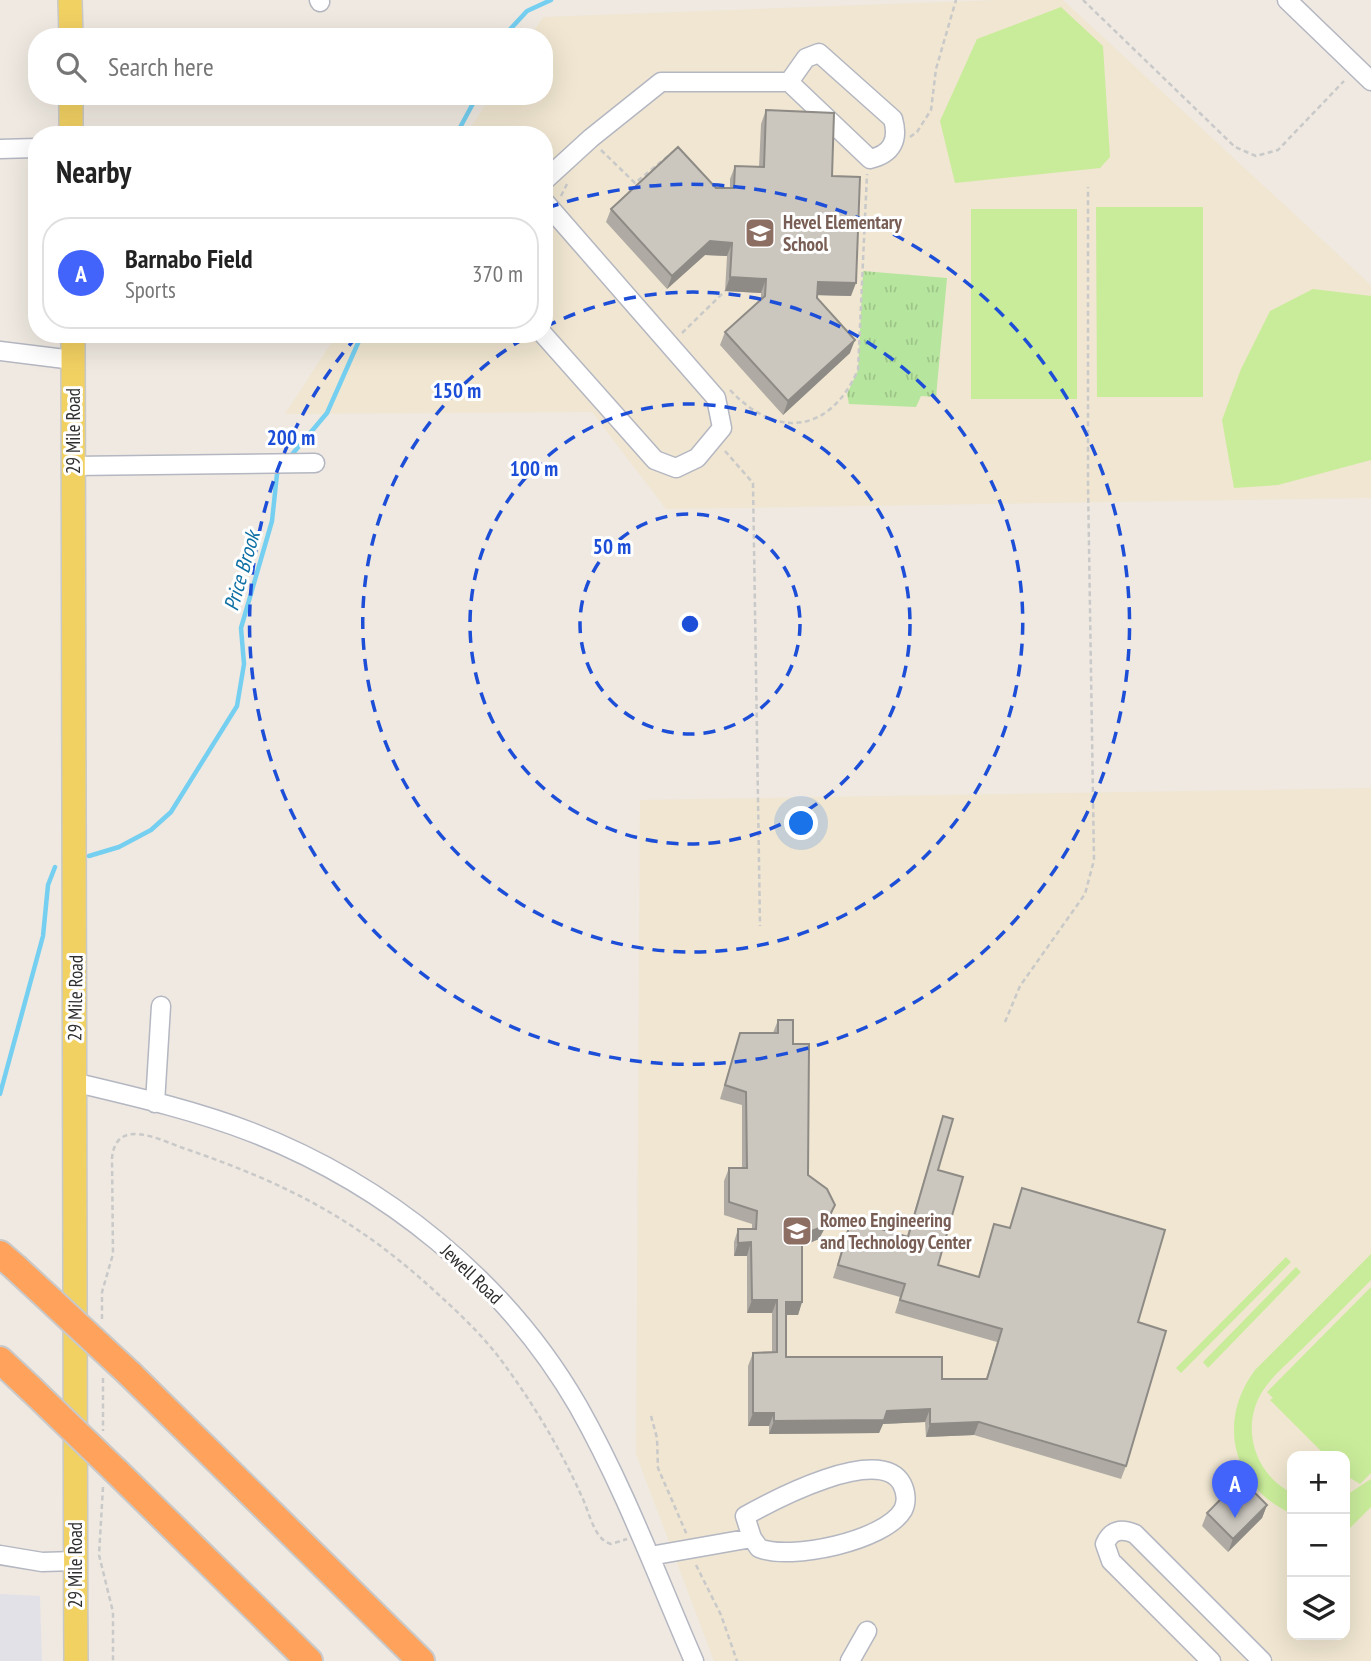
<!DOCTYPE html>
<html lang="en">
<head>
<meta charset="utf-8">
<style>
	:root { --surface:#fff; --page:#f2f2f2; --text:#222; --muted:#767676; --line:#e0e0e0; --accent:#4264fb }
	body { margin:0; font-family:"PT Sans Narrow",sans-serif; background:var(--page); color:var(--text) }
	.controls { position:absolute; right:21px; bottom:21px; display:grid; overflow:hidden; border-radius:14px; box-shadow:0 7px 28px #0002 }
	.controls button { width:63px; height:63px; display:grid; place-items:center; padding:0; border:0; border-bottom:2px solid var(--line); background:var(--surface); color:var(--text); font:35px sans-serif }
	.you { position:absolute; left:802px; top:824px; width:24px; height:24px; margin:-18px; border:5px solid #fff; border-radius:50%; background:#1a73e8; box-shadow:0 0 0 10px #1a73e833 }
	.badge { display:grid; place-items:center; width:46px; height:46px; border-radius:50%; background:var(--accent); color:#fff; font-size:23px; font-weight:700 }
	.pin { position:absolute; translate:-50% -58px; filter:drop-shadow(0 2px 4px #0008) }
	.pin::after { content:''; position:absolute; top:37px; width:24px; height:21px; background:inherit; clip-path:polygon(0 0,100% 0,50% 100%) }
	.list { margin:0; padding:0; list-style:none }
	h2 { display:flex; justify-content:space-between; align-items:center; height:91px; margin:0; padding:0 28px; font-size:30px }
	h2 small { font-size:23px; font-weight:400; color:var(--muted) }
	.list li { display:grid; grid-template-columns:46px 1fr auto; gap:21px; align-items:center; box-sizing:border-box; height:112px; margin:0 14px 14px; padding:0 14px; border:2px solid var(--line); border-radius:28px }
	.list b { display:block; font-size:26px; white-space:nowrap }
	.list p { margin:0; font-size:23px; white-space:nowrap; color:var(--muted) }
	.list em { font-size:23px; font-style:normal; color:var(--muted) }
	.icon { flex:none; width:38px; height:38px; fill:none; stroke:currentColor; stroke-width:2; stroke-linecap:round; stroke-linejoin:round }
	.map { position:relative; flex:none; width:1371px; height:1661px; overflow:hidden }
	.search { position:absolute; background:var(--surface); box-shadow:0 7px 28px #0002; left:28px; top:28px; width:525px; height:77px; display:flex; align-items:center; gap:18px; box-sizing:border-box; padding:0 24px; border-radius:28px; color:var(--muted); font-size:26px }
	.panel { position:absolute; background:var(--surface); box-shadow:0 7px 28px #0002; left:28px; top:126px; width:525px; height:217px; border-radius:28px }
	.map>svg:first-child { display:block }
	.industrial { fill:#e3e1e8 }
	.education { fill:#f0e6d1; fill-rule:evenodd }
	.park { fill:url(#park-tufts) }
	.pitch { fill:#c9ec9a }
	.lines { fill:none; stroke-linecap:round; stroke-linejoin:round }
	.stream { stroke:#75cff0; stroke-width:4.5 }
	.minor-casing { stroke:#b4b7c1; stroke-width:21 }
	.major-casing { stroke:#c9c9c9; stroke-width:26 }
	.highway-casing { stroke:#c9c9c9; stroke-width:30 }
	.path { stroke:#c9c9c9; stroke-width:2.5; stroke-dasharray:5 3.5; stroke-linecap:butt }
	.minor { stroke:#fff; stroke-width:18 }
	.major { stroke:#f2d163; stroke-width:23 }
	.highway { stroke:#ffa35c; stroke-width:26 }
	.highway-bridge-casing { stroke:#c9c9c9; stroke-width:30; stroke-linecap:butt }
	.highway-bridge { stroke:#ffa35c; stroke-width:26 }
	.wall { fill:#afaba4 }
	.shaded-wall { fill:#8e8b86 }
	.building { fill:#cbc7bf; stroke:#8e8b86; stroke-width:2 }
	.ring { fill:none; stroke:#1d4ed8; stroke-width:3.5; stroke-dasharray:12 9 }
	.labels { text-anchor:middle; stroke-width:6; stroke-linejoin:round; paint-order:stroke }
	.education-label { font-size:19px; font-weight:bold; fill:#785e54; stroke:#fff; text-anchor:start }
	.street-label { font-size:19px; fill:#2e2e2e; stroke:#fff }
	.water-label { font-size:21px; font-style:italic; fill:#0d6fa3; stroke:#fff }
	.centre { fill:#1d4ed8; stroke:#fff; stroke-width:3.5 }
	.ring-label { font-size:21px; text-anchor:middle; font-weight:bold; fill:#1d4ed8; stroke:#fff; stroke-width:6; stroke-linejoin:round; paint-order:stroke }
</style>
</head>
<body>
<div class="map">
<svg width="1371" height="1661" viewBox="0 0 1371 1661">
	<defs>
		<pattern id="park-tufts" width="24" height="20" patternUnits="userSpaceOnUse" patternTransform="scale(1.75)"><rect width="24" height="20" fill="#b6e59e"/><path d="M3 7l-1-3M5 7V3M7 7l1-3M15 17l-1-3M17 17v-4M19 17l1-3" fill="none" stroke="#9dc588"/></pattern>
	</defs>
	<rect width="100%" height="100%" fill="#efe9e1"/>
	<path class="industrial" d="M0,1594L40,1596L42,1661H0Z"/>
	<path class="education" d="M998,0H1063L1371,285V498L666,509L592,412L285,414L337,334H544V135H466L491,96H544V37H530L543,17Z
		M1371,788V1661H714L636,1454L640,800ZM1292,1456H1345V1635H1292Z"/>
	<path class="park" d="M863,271L947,278L936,397L921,396L916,407L849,404L847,394L858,370Z"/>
	<path class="pitch" d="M1061,7L1103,46L1110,157L1100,168L955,183L940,121L977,39Z
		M1096,207H1203V397H1097Z
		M971,209H1077V399H971Z
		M1313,289L1371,296V460L1278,485L1234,488L1222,420L1241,369L1270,311Z
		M1371,1254V1280C1347,1304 1323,1329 1298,1353C1286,1365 1271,1377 1262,1392C1240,1428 1255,1475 1292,1493V1514C1233,1487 1216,1422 1255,1370Z
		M1286,1257L1291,1262L1181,1373L1176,1368Z
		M1296,1267L1301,1272L1208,1368L1203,1362Z
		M1371,1287V1473L1360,1484L1345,1475V1456H1326L1270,1400L1273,1398L1267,1392Z
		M1371,1479V1507L1345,1533V1496Z"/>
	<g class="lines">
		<path class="stream" d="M503,37L527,11L551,0
			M456,135L477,96
			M289,458L327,413L362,334
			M89,856L119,847L151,830L171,812L237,706L244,664L241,628L272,521L277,474L281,468
			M0,1094L43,936L48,885L55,867"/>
		<g class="minor-casing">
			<path id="minor" d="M319,0L320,2
				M1287,0L1371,81
				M0,149L37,148
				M544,181L591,138L661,82H789L870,159C892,154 899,140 893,119L819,53L806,58L789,82
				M543,334L655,460L676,468L697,458L722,428L716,398L544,201
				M0,351L73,360
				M73,466L315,463
				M73,1082C132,1096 194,1110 251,1132C385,1184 505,1280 578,1406C624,1487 657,1576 694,1661
				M155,1103L161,1006
				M0,1555L42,1562L75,1561
				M650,1556L752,1538L745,1516C772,1501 880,1443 902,1484C906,1492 907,1502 903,1510C885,1541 790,1561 759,1548L752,1538
				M850,1661L867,1631
				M1211,1661L1111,1561L1105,1544C1111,1530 1121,1528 1135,1534L1262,1661"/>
		</g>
		<g class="major-casing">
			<path id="major" d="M70,0L71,37
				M71,96V135
				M73,334C77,777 73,1219 76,1661"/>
		</g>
		<g class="highway-casing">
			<path id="highway" d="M0,1254L15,1267
				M0,1360L31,1389
				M130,1374L421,1661
				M116,1471L309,1661"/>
		</g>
		<path class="path" d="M1083,0L1235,147L1256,156L1278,150L1344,81
			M910,137L917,132L931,110L936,69L956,0
			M601,150L635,183L673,152
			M561,196L567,184
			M682,333L725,291
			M730,390C777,440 830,433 858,370L867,174
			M725,451L753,483L760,926
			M1005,1022L1020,986L1085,894L1094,860L1088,484V187
			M102,1319V1292L113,1254L112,1158C116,1117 158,1139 183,1148C288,1184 357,1219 439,1295C461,1315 483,1336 501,1360C533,1403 560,1448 582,1497C589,1511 594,1540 611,1544L627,1539
			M103,1378V1431
			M651,1416L657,1438L658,1468L687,1535
			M103,1487L99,1555L113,1612V1661
			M696,1565L721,1615L737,1661"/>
		<use href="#minor" class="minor"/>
		<use href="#major" class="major"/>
		<use href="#highway" class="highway"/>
		<g class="highway-bridge-casing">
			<path id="highway-bridge" d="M15,1267L130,1374
				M31,1389L116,1471"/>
		</g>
		<use href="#highway-bridge" class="highway-bridge"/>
	</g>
	<path class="wall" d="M766,110L832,176L851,296L817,295V298L850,353L783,415L720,345L725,332L761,300V293L725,291L727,256L705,255L667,289L606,222L611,209L716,188H730V179L735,166L759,167L761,124Z
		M778,1020L793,1044L808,1175L835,1205L830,1218L819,1239L802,1246V1302L798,1315H786V1357L942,1379H986L997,1342L895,1313L900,1297L833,1278L851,1220L907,1236L943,1116L938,1170V1265L978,1277L994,1224L1010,1228L1022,1188L1138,1322L1126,1466L1121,1479L974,1435L926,1437L925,1422L883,1424L879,1433L769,1434V1426H748V1366L753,1353L772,1352V1313H747V1256H734V1242L738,1229H752V1224L724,1215V1181L729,1168H742V1105L720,1099L740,1033H773Z
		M1267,1505L1262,1518L1228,1552L1202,1526L1207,1513Z"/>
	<path class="shaded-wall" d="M710,241L732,243L727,256L705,255L667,289L672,276Z
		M730,277L766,279L761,293L725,291Z
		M818,282L856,283L851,296L813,295Z
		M855,340L850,353L783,415L788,401Z
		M835,1205L830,1218L819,1239L797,1248L802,1235Z
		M751,1242L747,1256H734L738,1243Z
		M752,1300H777L772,1313H747Z
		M786,1302H802L798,1315H781Z
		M930,1409L925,1422L883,1424L879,1433L769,1434L774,1421L887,1411Z
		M753,1413H774L769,1426H748Z
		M979,1422L974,1435L926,1437L930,1424Z
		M1267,1505L1262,1518L1228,1552L1233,1539Z"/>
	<path class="building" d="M766,110L834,113L832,176L860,177L856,283L818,282L817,298L855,340L788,401L725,332L765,296L766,279L730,277L732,243L710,241L672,276L611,209L678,147L716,188H734L735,166L764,167Z
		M778,1020H793V1044H809L808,1175L827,1189L835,1205L824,1226L802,1235V1302H786V1357H942V1379H987L1002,1329L900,1300L905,1284L838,1265L851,1220L908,1237L943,1116L953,1119L938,1170L963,1177L938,1265L979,1277L994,1224L1010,1228L1022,1188L1165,1230L1138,1322L1166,1331L1126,1466L979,1422L930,1424V1409L887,1411L884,1420L774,1421V1413H753V1353L777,1352V1300H752L751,1242L738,1243V1229H756L757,1211L729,1202V1168H747L746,1092L725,1085L740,1033H778Z
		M1241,1479L1267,1505L1233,1539L1207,1513Z"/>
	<g class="ring">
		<circle cx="690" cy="624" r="110"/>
		<circle cx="690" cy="624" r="220"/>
		<path d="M545 327A330 330 0 1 1 530 335"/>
		<path d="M547 208A440 440 0 1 1 358 335"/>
	</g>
	<defs>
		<g id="school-square" transform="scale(1.575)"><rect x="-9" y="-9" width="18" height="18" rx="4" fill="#8d6e63" stroke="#fff"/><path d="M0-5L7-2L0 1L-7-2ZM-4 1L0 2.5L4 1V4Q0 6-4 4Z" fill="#fff"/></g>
	</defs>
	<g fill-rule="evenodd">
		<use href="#school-square" x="760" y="233"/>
		<use href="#school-square" x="797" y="1231"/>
	</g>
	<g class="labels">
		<g class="education-label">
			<text x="783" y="229">Hevel Elementary<tspan x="783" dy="22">School</tspan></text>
			<text x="820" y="1227">Romeo Engineering<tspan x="820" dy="22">and Technology Center</tspan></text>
		</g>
		<g class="street-label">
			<text transform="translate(73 431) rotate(-90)" y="7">29 Mile Road</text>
			<text transform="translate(75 998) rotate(-89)" y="7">29 Mile Road</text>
			<text transform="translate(472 1274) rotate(44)" y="7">Jewell Road</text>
			<text transform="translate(75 1565) rotate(-90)" y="7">29 Mile Road</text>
		</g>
		<g class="water-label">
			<text transform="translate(242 571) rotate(-74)" y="7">Price Brook</text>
		</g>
	</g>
	<circle cx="690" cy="624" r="10" class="centre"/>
	<g class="ring-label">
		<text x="457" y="398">150 m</text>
		<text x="291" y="445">200 m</text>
		<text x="534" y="476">100 m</text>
		<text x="612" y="554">50 m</text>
	</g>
</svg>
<div class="controls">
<button>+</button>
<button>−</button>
<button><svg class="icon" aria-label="layers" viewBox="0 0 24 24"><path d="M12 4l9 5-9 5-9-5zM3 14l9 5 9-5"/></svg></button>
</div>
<div class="you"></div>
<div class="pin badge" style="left:1235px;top:1518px">A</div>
<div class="search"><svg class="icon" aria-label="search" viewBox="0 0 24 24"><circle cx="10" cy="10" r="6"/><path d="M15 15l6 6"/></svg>Search here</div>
<section class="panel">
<h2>Nearby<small></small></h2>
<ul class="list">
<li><span class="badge">A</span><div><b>Barnabo Field</b><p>Sports</p></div><em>370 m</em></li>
</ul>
</section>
</div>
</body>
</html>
